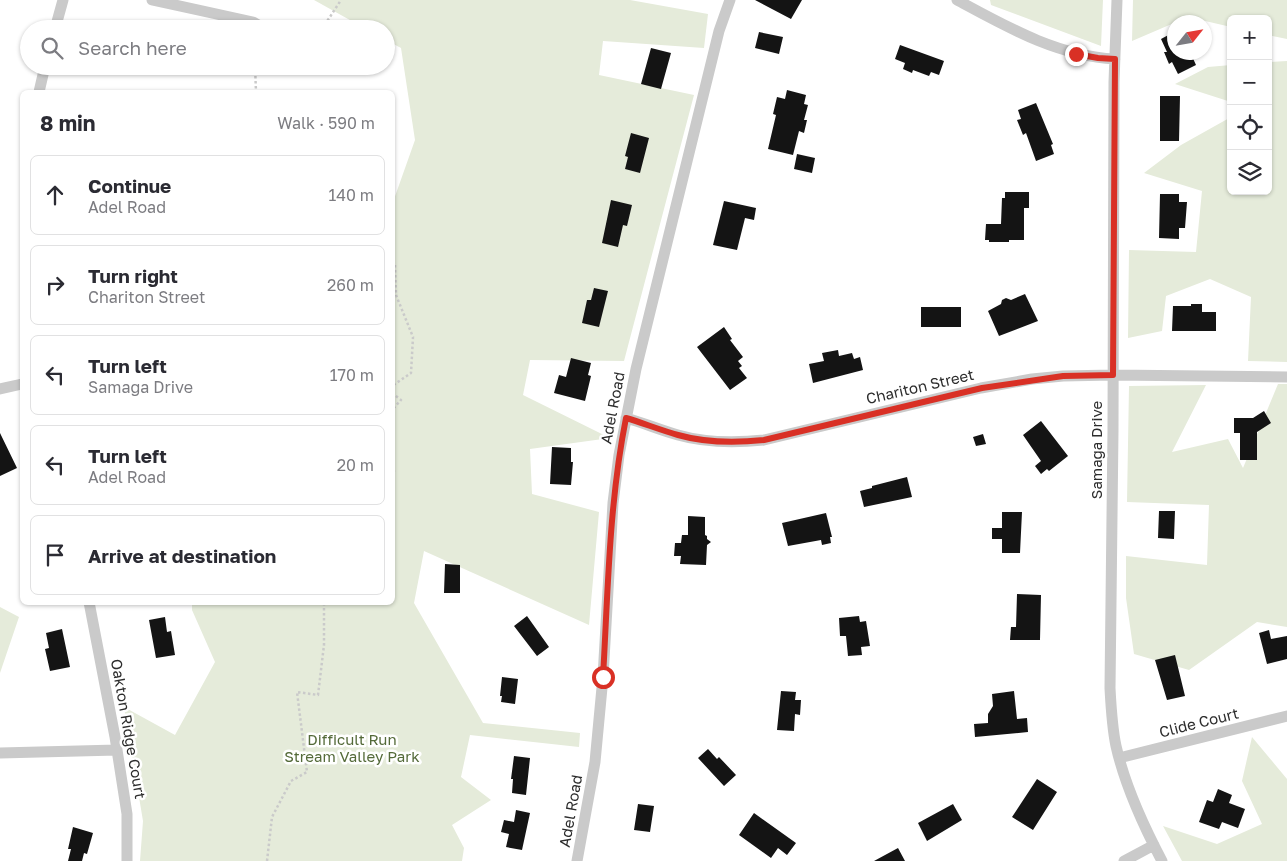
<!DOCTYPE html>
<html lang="en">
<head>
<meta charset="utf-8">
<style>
	:root { --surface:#fff; --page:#f7f7f7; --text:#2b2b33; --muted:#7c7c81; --line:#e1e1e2 }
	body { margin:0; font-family:"Golos Text",sans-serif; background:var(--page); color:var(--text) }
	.controls { position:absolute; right:15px; top:15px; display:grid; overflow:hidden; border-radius:8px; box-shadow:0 1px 4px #0004 }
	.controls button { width:45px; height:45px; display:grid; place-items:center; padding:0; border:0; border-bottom:1px solid var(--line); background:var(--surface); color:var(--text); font:25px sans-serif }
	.compass { position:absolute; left:1167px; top:15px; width:45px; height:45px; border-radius:50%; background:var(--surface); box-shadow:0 1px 4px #0004; rotate:59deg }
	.stop { position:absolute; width:15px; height:15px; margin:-11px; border:4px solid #d93025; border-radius:50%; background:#fff }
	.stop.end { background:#d93025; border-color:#fff; box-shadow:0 1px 5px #0008 }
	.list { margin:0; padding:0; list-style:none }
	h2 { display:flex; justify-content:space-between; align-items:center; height:65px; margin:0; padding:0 20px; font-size:21px }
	h2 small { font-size:16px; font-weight:400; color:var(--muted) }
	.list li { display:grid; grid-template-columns:32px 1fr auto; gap:15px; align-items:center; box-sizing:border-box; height:80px; margin:0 10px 10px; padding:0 10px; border:1px solid var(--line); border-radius:8px }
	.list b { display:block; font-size:19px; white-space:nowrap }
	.list p { margin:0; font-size:16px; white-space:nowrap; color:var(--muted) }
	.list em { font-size:16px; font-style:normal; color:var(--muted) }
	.icon { flex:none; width:28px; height:28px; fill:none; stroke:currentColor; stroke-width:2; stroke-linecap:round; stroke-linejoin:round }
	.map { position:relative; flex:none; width:1287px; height:861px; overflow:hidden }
	.search { position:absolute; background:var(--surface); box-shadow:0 1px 4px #0004; left:20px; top:20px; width:375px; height:55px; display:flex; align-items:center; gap:12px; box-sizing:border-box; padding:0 18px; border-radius:28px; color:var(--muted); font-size:19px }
	.panel { position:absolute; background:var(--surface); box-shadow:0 1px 4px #0004; left:20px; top:90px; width:375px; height:515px; border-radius:8px }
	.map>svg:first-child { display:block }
	.green { fill:#e5ebda }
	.building { fill:#141414 }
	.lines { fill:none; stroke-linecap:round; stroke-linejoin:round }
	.path { stroke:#cacaca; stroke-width:2.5; stroke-dasharray:2.5 2.5; stroke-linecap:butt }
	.street { stroke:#cacaca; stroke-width:11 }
	.route { stroke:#d93025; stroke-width:6 }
	.labels { text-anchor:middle; stroke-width:5; stroke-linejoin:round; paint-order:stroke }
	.street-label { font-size:15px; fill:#2d2d2d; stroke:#fff }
	.park-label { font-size:15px; fill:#546a39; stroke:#fff }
</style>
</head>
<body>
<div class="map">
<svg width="1287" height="861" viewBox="0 0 1287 861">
	<rect width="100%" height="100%" fill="#fff"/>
	<path class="green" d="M314,0H630L708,14L704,48L603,41L599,75L694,95L624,361L530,360L523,395L610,438L530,449L532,494L599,512L589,625L424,551L414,603L483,723L580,733L579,747L470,735L461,777L491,800L452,825L464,848L462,861H140L143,821L124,707L175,735L215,662L192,610V603L392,602L393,202L415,140L401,48L386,40V29H366Z
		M990,0H1103L1101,46L991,5Z
		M1133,0H1287V39L1268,35V19H1231V27L1188,17L1132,41Z
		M1287,61V362L1248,361L1251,297L1210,279L1166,296L1162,331L1128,338L1129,250L1196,252L1202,191L1144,173L1181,145L1231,117V191H1268V62Z
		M1231,65V102L1175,84L1208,67Z
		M1278,384H1287V627L1257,622L1189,670L1134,654L1126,598V556L1207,565L1209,505L1127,502L1129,386L1206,385L1172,452L1228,439L1243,468Z
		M0,607L19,617L0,673Z
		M1252,737L1287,779V861H1182L1163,826L1217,844L1262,824L1242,781Z"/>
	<path class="building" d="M755,0H802L791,19Z
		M759,32L783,37L779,54L755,48Z
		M1174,32V52H1193L1191,54L1196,65L1178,74L1172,62L1169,64L1164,52H1167L1161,39Z
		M900,45L944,61L939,75L931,72L929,76L913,70L912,73L903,69L905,63L895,59Z
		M651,48L671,53L661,89L641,84Z
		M787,90L806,95L804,104L808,105L804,120H807L804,133L799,131L793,155L768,149L776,115L773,114L777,97L785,99Z
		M1160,96H1180L1179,141H1160Z
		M1036,103L1053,144L1051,145L1054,154L1036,161L1026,133L1023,135L1017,120L1021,119L1018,110Z
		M631,133L649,138L640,173L625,169L628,157L625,156Z
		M797,154L815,158L812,173L794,169Z
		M1005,192H1029V208H1024V240H1009V242H989V240H985L986,224H1001L1002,198H1005Z
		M1160,194H1179V202H1187L1185,228H1179V239L1159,238Z
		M611,200L632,205L627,226L623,225L618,247L602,243Z
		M724,201L756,208L754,220L745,218L737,250L713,245Z
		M594,288L608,291L599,327L582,323L587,300H591Z
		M1025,294L1038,321L999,336L988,311L1001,304L1002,300L1006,298L1011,300Z
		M1191,304H1202V312H1216V331H1172L1173,306H1191Z
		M921,307H961V327H921Z
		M724,327L732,339L730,340L743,357L738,361L742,366L739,368L747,378L730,390L697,347Z
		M838,350L839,356L852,353L854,359L860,357L863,370L813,383L809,364L824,361L822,353Z
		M571,358L591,363L588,375L591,376L585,401L554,393L559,375L566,377Z
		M1264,411L1271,423L1257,432V460H1240V433H1234V418H1253Z
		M1041,421L1068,456L1049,471L1047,469L1041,474L1035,466L1041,461L1023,435Z
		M0,433L17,468L0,476Z
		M983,434L986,444L976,446L973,437Z
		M552,447L571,448V462H573L571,485L550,484Z
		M907,477L912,497L864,507L860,491L872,488V486Z
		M1159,511H1175L1174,539L1158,538Z
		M1002,512H1022L1020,553H1002V539H992V528H1002Z
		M826,513L832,537H830L831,543L822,545L821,540L788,546L782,523Z
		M688,516L705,517V535L707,536V539L711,542L707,545L706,565L680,564L681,556H674L675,543H681L682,535H688Z
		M445,564L460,565V593H444Z
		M1017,594L1041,595L1040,640H1010L1011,627H1016Z
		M527,616L549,647L537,656L514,626Z
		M859,616L860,622L866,621L870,646L861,647L862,655L848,656L846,636H840L839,618Z
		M165,617L167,632L171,631L175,655L156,658L149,620Z
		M62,629L70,667L50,671L45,649L49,648L46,633Z
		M1269,630L1271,639L1287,636V659L1267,664L1259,633Z
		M1175,655L1185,696L1167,700L1155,660Z
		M502,677L518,679L515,704L501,702L502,696H500Z
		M781,691L796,692L795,700H801L800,715L795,714L794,731L777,730Z
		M1014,691L1017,719L1027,718L1028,732L975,737L974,724L988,723V714L993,706L992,694Z
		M708,749L717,759L719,757L736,775L724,786L698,758Z
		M514,756L530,758L526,795L512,793L513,779H511Z
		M1037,779L1057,792L1033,830L1012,817Z
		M1218,789L1232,795L1229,803L1245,809L1238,828L1222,822L1219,829L1199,822L1207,800L1213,802Z
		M638,804L654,806L650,832L634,830Z
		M953,804L962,820L927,841L918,823Z
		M516,810L530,813L522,850L506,847L509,834L501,832L504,820L514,822Z
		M754,813L796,843L787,855L778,848L771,858L739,835Z
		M73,827L93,833L87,854L84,853L82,861H68L71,849H68Z
		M898,848L905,861H874Z"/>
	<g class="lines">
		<path class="path" d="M322,29L341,0
			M255,66L256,92
			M392,261L395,265L396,295L413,337L411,373L392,386
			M392,393L401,400L392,410
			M392,466L394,471L392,476
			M267,861L272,817L291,781L307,772L297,692L318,695L324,645V602"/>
		<path class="street" d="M152,0L253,22L265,29
			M957,0C1007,27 1057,56 1115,59
			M1117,0L1114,82L1113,430L1110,688C1111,707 1112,727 1116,746C1125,786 1143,825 1162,861
			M55,29L63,0
			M39,92L45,66
			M0,389L22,384
			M626,418C644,423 660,430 678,435C706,443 735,443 764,440L981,388L1032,379L1063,376L1113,375L1287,377
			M89,602L115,737L127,814V861
			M0,753L117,750
			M1119,758L1287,716
			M577,861L595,762L603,677L613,503L619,455L636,369L719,31L730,0
			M1124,861L1154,845"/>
	</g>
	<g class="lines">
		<path class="route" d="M603,677C608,591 609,503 626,418C643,423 660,430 678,435C706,443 735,443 764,440L982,388L1063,376L1113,375L1115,59L1098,58L1076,54"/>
	</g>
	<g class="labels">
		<g class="street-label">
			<text transform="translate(920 387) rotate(-13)" y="5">Chariton Street</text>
			<text transform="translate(613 408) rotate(-79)" y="5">Adel Road</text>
			<text transform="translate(1097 450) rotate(-90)" y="5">Samaga Drive</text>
			<text transform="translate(1199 723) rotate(-14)" y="5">Clide Court</text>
			<text transform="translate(128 729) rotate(80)" y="5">Oakton Ridge Court</text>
			<text transform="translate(571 811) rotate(-80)" y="5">Adel Road</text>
		</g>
		<g class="park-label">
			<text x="352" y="745">Difficult Run<tspan x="352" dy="17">Stream Valley Park</tspan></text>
		</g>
	</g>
</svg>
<div class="controls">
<button>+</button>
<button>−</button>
<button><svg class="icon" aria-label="locate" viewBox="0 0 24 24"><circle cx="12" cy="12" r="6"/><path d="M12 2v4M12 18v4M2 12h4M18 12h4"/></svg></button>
<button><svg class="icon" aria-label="layers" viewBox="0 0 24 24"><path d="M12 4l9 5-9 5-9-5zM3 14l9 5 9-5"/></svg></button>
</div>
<svg class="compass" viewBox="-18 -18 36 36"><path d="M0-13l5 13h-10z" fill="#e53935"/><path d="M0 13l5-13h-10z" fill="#7c7c81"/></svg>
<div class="stop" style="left:603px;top:677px"></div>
<div class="stop end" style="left:1076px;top:54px"></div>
<div class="search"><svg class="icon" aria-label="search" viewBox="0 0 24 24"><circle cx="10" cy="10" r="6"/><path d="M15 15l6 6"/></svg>Search here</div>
<section class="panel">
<h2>8 min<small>Walk · 590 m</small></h2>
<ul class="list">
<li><svg class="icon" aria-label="ahead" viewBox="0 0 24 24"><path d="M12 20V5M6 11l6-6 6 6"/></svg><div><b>Continue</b><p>Adel Road</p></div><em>140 m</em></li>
<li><svg class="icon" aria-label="right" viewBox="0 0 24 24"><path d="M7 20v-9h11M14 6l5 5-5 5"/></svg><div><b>Turn right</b><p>Chariton Street</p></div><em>260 m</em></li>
<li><svg class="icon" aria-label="left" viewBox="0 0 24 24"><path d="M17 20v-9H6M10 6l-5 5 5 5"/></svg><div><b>Turn left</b><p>Samaga Drive</p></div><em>170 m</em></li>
<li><svg class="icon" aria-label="left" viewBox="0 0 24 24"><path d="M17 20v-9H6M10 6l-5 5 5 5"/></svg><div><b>Turn left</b><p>Adel Road</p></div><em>20 m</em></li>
<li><svg class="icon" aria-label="arrive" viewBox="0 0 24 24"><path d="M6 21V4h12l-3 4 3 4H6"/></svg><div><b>Arrive at destination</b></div></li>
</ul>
</section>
</div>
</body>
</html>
